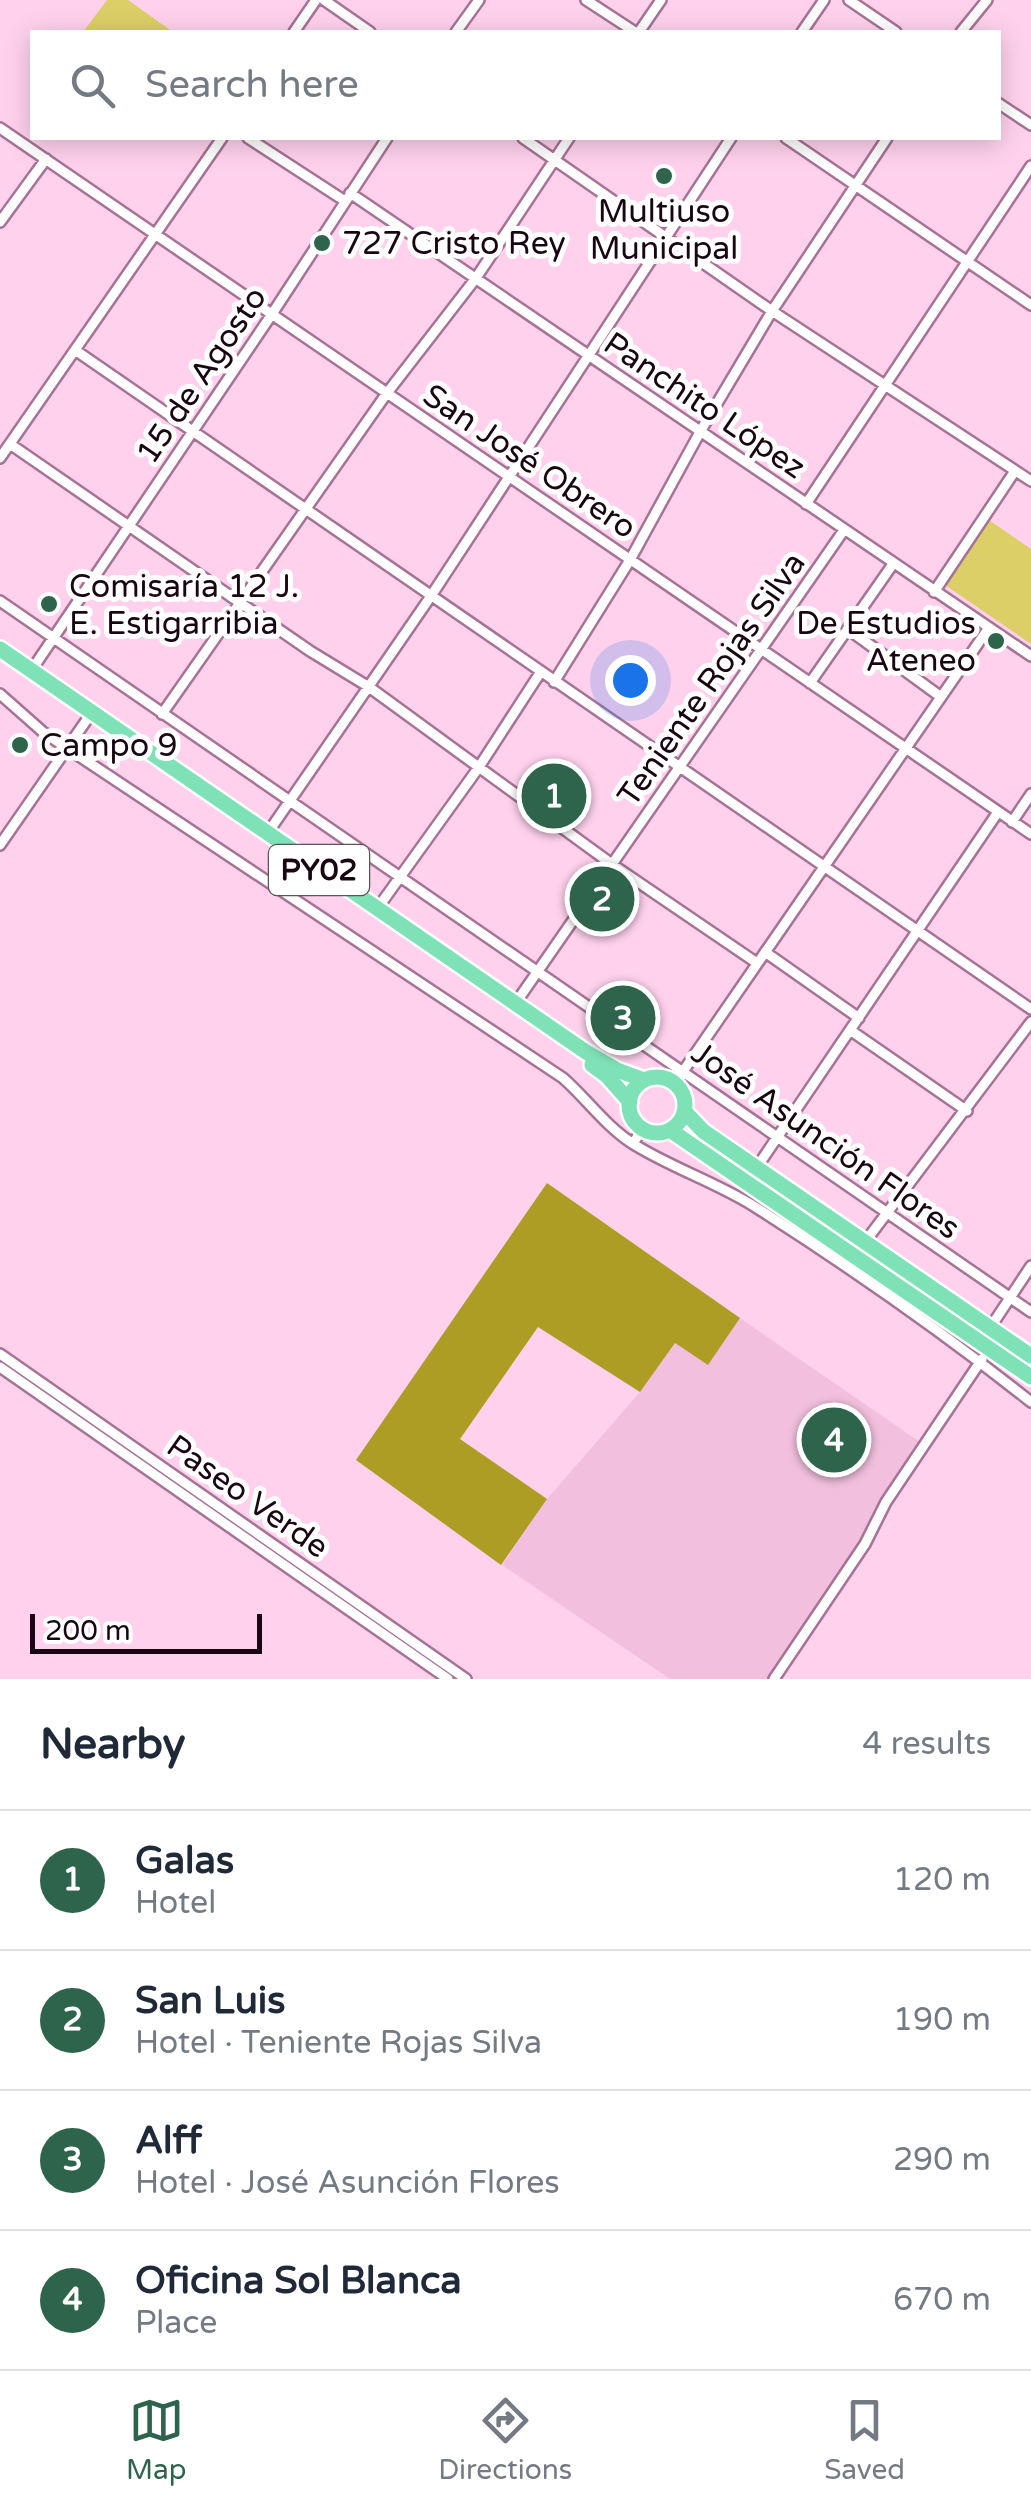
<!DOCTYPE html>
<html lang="en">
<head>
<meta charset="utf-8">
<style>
	:root { --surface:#fff; --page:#f6f6f7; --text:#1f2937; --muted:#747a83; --line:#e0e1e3; --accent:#2e644b }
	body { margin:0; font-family:"Varela Round",sans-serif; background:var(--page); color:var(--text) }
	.scale { position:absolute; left:30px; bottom:25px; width:232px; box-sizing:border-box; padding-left:10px; border:5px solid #180612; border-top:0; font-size:28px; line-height:35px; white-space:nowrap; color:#180612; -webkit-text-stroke:8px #fff; paint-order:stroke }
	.you { position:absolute; left:630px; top:680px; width:35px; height:35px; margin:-25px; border:8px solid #fff; border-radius:50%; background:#1a73e8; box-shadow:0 0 0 15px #1a73e833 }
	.badge { display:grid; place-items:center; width:65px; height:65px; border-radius:50%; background:var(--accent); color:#fff; font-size:32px; font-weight:700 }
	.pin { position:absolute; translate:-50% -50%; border:5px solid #fff; box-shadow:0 2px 10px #0006 }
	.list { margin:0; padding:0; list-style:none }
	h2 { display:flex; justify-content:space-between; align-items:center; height:130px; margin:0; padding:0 40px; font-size:42px }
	h2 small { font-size:32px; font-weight:400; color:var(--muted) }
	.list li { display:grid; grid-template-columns:65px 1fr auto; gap:30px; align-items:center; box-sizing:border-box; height:140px; padding:0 40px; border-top:2px solid var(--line) }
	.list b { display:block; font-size:38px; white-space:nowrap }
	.list p { margin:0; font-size:32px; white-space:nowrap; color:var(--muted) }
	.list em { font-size:32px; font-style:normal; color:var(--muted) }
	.icon { flex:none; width:55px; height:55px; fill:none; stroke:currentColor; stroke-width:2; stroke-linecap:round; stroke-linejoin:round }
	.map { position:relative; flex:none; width:1031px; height:1679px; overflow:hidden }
	.search { position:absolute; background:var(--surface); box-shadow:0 5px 25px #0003; left:30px; right:30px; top:30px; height:110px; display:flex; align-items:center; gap:25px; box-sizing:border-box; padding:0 35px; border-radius:0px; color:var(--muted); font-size:38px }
	.sheet { height:690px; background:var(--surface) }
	nav { display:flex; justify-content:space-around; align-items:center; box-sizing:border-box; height:140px; border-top:2px solid var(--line); background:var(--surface); font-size:28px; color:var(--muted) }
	nav a { display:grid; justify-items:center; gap:5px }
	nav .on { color:var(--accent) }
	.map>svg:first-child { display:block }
	.built { fill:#f2c0de }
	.green { fill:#ddcf67 }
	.forest { fill:#ad9d25 }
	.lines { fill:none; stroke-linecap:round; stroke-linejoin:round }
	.minor-casing { stroke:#a77394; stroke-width:14 }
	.trunk-casing { stroke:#fff; stroke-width:20 }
	.minor { stroke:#fff; stroke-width:9 }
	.trunk { stroke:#7ee2b6; stroke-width:15 }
	.poi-dot { fill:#2e644b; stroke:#fff; stroke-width:4 }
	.labels { text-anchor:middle; stroke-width:10; stroke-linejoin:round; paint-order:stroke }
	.shield { fill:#fff; stroke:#5d5159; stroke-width:2.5 }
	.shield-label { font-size:30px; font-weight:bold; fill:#180612 }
	.poi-label { font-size:32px; fill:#180612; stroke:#fff; text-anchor:start }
	.street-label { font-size:32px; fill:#180612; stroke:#fff }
</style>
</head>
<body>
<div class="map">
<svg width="1031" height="1679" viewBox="0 0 1031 1679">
	<rect width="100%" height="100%" fill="#ffd1ed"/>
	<path class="built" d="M740,1318L920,1442L874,1510L862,1540L767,1679H670L502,1565L547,1499L640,1392L675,1343L708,1364Z"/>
	<path class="green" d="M107,0H128L173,32H83Z
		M989,520L1031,549V644L945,585Z"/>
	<path class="forest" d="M547,1183L740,1318L708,1365L675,1343L640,1392L538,1327L460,1439L547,1499L501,1565L356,1460Z"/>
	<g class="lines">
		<g class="minor-casing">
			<path id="minor" d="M324,0L370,32
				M586,0L635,32
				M849,0L896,32
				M294,32L316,0
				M456,32L479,0
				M639,32L661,0
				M802,32L824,0
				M961,32L987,0
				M998,103L1031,125
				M0,128L1031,834
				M248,138L345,201
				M523,138L772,311L1031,481
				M786,138L1031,305
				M350,193L1031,656
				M0,222L46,159
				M75,350L1031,1009
				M10,444L310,651L369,687L613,865L757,963
				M0,458L222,138
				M806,504L1031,166
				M934,592L1015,471
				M0,601L1031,1312
				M848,629L941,697
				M31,671L272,314L387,138
				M554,682L630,560L700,432L772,311L887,138
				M810,683L893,564
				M0,694L43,732L563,1078C587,1099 607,1128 635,1145C674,1169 718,1183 757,1208C851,1268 943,1332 1031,1402
				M162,714L387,393L476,278L569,138
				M1012,822L1031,794
				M267,834L431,596L731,138
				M0,845L88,718
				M377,909L479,767L540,673
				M765,952L859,1018
				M515,1004L844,530
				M850,1030L967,1111
				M675,1083L988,629
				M633,1144L642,1129
				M757,1167L998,812
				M865,1242L1031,1022
				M990,1328L1031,1266
				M0,1354L466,1679
				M0,1367L448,1679
				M774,1679L865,1544L886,1502L982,1359"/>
		</g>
		<g class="trunk-casing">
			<path id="trunk" d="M0,649L586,1052L617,1070L644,1080
				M592,1065L607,1076L630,1102
				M629 1105a28 28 0 1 1 56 0a28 28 0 1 1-56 0Z
				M685,1112L703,1131L1031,1356
				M670,1130L1031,1377"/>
		</g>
		<use href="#minor" class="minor"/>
		<use href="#trunk" class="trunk"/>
	</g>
	<g class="poi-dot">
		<circle cx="664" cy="176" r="10"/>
		<circle cx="322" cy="243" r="10"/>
		<circle cx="49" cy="604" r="10"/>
		<circle cx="996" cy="641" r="10"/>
		<circle cx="20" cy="745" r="10"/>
	</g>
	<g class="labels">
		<rect class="shield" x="269" y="845" width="100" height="50" rx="8"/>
		<g class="shield-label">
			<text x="319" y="880">PY02</text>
		</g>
		<g class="poi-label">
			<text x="664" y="222" text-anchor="middle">Multiuso<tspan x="664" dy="37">Municipal</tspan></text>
			<text x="342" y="254">727 Cristo Rey</text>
			<text x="69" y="597">Comisaría 12 J.<tspan x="69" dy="37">E. Estigarribia</tspan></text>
			<text x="976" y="634" text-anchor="end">De Estudios<tspan x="976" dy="37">Ateneo</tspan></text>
			<text x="40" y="756">Campo 9</text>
		</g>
		<g class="street-label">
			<text transform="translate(201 375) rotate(-56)" y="11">15 de Agosto</text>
			<text transform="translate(705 405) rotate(34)" y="11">Panchito López</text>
			<text transform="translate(530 461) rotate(34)" y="11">San José Obrero</text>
			<text transform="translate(711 679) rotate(-55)" y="11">Teniente Rojas Silva</text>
			<text transform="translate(826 1140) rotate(35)" y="11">José Asunción Flores</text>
			<text transform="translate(248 1496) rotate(35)" y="11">Paseo Verde</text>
		</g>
	</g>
</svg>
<div class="scale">200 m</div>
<div class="you"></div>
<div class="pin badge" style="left:554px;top:796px">1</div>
<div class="pin badge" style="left:602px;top:899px">2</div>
<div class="pin badge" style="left:623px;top:1018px">3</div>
<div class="pin badge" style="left:834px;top:1440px">4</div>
<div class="search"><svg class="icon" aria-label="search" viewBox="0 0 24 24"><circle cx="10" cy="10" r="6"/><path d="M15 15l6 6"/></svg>Search here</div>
</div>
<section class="sheet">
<h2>Nearby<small>4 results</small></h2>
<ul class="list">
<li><span class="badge">1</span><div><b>Galas</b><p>Hotel</p></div><em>120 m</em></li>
<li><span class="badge">2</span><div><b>San Luis</b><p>Hotel · Teniente Rojas Silva</p></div><em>190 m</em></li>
<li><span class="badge">3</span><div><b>Alff</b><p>Hotel · José Asunción Flores</p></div><em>290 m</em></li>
<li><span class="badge">4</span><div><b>Oficina Sol Blanca</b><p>Place</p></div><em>670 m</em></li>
</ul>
</section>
<nav>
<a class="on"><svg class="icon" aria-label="map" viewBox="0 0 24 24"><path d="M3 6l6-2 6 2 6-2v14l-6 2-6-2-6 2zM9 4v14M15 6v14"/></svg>Map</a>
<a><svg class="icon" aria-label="directions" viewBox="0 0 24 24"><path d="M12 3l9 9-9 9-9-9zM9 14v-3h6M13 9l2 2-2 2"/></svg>Directions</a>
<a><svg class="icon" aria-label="saved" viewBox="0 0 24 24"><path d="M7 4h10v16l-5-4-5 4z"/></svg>Saved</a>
</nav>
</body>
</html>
